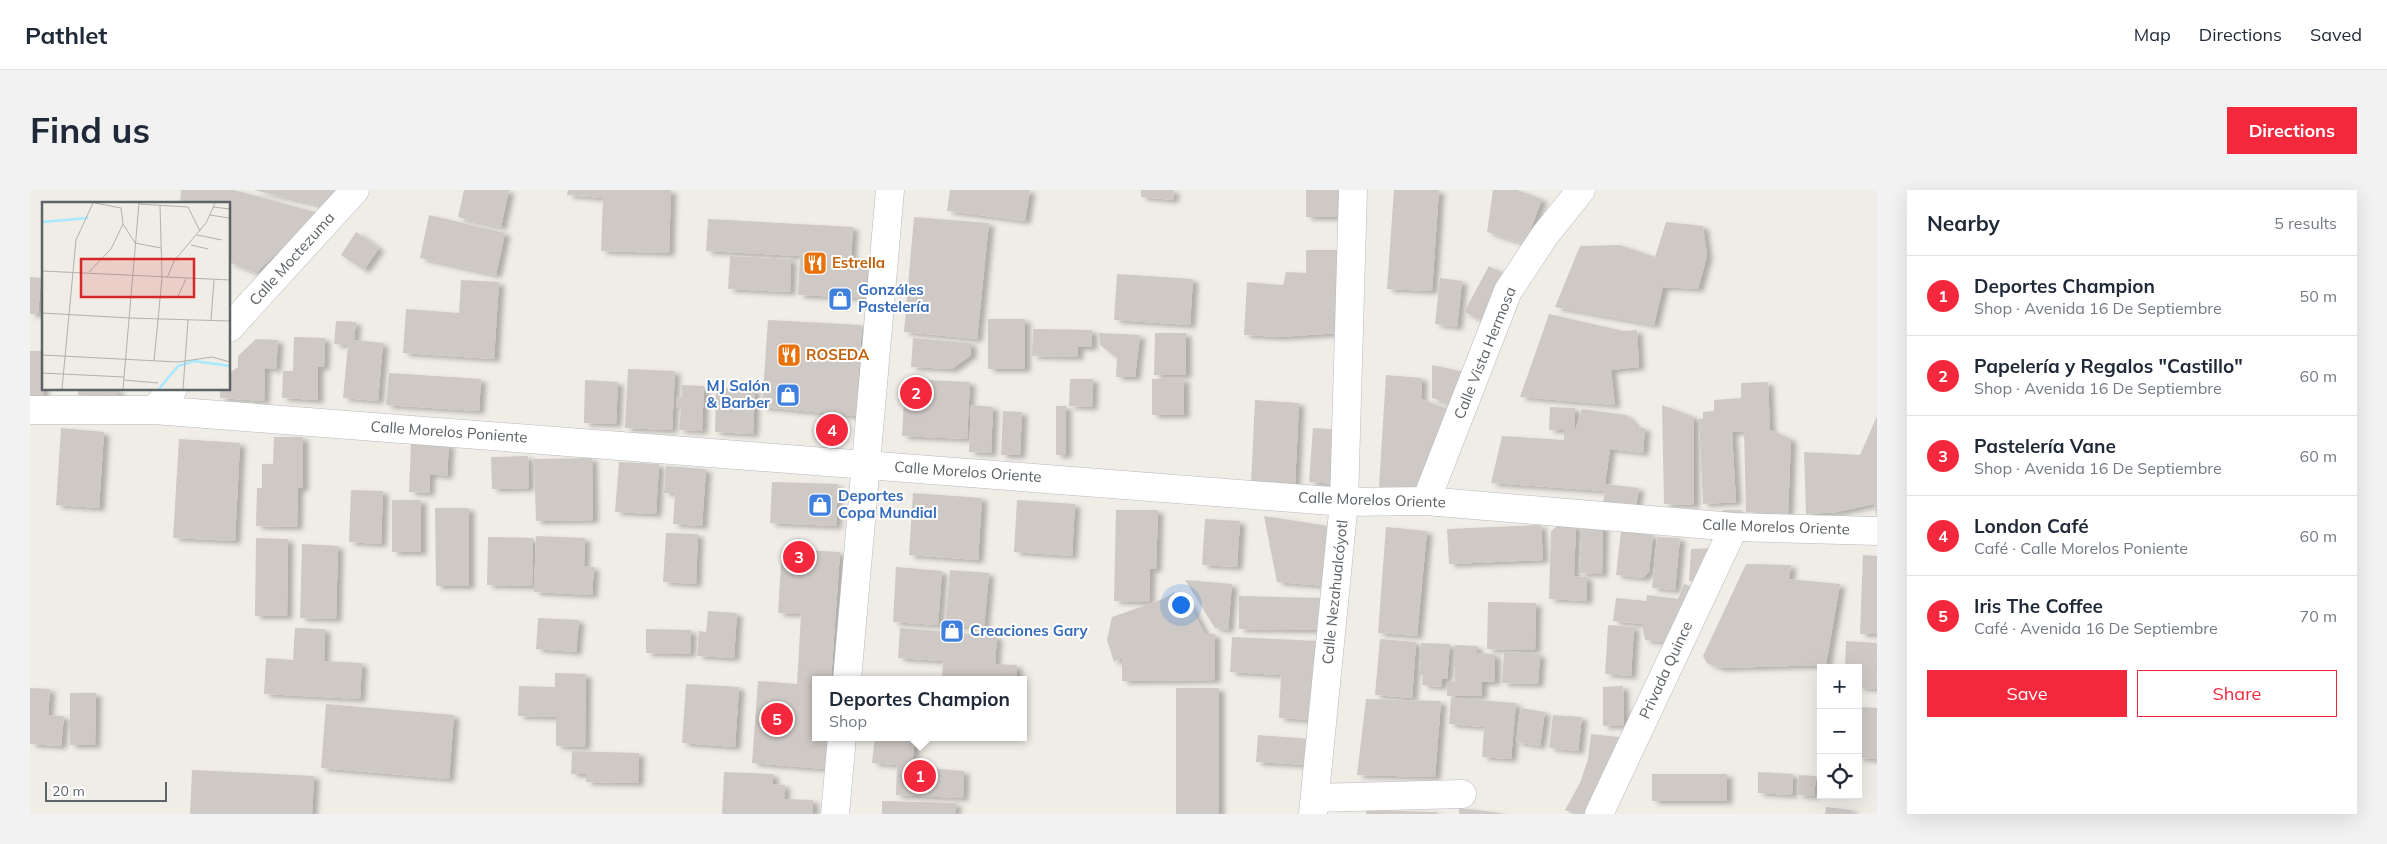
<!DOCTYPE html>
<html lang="en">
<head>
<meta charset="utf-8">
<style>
	:root { --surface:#fff; --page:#f2f2f3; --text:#1f2937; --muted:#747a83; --line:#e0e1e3; --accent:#f4283d }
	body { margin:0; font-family:Mulish,sans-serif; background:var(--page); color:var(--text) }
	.controls { position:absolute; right:15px; bottom:15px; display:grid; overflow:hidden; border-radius:0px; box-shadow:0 5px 20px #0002 }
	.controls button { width:45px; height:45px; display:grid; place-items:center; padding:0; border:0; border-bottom:1px solid var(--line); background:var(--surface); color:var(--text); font:25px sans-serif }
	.scale { position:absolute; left:15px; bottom:12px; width:122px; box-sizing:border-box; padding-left:5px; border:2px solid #5d6367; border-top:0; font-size:14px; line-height:18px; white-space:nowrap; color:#5d6367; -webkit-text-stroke:4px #fff; paint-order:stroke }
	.you { position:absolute; left:1150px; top:414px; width:18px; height:18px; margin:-12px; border:4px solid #fff; border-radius:50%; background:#1a73e8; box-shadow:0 0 0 8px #1a73e833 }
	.badge { display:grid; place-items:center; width:32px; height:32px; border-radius:50%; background:var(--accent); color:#fff; font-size:16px; font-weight:700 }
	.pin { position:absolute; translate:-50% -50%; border:2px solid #fff; box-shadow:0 1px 5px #0006 }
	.popup { position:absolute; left:782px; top:486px; width:215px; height:65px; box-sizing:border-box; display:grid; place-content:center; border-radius:0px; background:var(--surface); filter:drop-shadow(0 1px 4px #0005); font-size:16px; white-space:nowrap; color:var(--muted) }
	.popup b { font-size:19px; color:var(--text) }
	.popup::after { content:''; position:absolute; left:50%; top:100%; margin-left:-10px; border:10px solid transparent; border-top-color:var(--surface) }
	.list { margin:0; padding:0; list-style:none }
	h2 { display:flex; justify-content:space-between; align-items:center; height:65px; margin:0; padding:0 20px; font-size:21px }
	h2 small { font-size:16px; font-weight:400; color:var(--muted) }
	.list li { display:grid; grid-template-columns:32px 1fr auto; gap:15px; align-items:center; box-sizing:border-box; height:80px; padding:0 20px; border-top:1px solid var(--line) }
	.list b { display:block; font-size:19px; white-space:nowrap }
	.list p { margin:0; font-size:16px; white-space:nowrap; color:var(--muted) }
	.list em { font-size:16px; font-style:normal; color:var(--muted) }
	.actions { display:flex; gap:10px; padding:15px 20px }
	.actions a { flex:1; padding:11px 0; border:1px solid var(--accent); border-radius:0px; text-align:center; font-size:18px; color:var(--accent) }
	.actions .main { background:var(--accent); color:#fff }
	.icon { flex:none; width:28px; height:28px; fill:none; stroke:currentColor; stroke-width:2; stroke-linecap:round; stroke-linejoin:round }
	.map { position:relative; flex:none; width:1847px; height:624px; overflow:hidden; border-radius:0px }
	header { display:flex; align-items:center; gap:30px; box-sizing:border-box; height:70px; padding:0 25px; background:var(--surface); border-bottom:1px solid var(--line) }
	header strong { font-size:24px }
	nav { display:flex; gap:28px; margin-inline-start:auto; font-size:18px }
	.intro { display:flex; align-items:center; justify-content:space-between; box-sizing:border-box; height:120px; padding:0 30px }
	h1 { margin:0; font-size:35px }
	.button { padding:12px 22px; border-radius:0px; background:var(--accent); color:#fff; font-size:18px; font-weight:700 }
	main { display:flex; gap:30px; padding:0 30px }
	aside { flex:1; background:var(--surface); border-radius:0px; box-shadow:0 5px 20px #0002 }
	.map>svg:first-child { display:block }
	.building { fill:#cec9c5; filter:url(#shadow) }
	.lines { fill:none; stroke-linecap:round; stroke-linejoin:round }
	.street-casing { stroke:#b6babd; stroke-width:29 }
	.secondary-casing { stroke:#b4babe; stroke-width:29 }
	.street { stroke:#fff; stroke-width:28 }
	.secondary { stroke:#fff; stroke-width:28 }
	.labels { text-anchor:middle; stroke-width:4; stroke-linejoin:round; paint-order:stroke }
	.street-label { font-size:15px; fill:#5d6367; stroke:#fff }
	.food-label { font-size:15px; font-weight:bold; fill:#c56008; stroke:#fff; text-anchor:start }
	.shop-label { font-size:15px; font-weight:bold; fill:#366cbe; stroke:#fff; text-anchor:start }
	.inset-river { fill:none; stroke:#a7e9ff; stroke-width:2.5 }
	.inset-road { fill:none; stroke:#b1b1af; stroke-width:1 }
	.view { fill:#d62828; fill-opacity:0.15; stroke:#d62828; stroke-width:2.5 }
	.inset-edge { fill:none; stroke:#5d6367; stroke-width:2.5 }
</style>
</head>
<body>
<header>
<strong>Pathlet</strong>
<nav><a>Map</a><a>Directions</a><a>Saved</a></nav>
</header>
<div class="intro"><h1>Find us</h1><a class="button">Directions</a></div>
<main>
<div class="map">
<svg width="1847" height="624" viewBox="0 0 1847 624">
	<defs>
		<filter id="shadow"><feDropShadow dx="5.5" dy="3" stdDeviation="2.5" flood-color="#0004"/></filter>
	</defs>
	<rect width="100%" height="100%" fill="#f0ece6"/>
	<path class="building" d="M151,0H204L289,23L226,83L199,72V14H150Z
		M223,0H306L295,16Z
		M434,0H479L471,37L428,27Z
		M538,0H641L639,63L571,61L573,8L537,5Z
		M920,0H1000L995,31L917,21Z
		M1111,0H1144L1143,10L1111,7Z
		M1276,0H1309V27H1276Z
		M1364,0H1409L1402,101L1357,99Z
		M1463,0H1487L1512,9L1495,54L1457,42Z
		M399,25L475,43L466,85L390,68Z
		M884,27L959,33L947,149L874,142Z
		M678,29L823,37L821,69L838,70L836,108L768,105L770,66L676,61Z
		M1636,32L1673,36L1677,66L1668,99L1633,97L1624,135L1525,117L1550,56L1590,55L1625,67Z
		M326,42L349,58L334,80L311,65Z
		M1276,60H1314L1309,143L1250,147L1214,145L1217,92L1253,95L1256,82L1276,83Z
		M700,66L761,69L760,102L698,99Z
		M1459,76L1478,86L1454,132L1434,122Z
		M1087,84L1163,89L1160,135L1084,130Z
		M0,87L11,88L8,124H0Z
		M1410,88L1432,91L1427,137L1405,134Z
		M431,90L469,92L464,169L373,163L376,119L429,123Z
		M1519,124L1593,141L1607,140L1609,177L1581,180L1585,215L1490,207Z
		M958,129H995V179H958Z
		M738,130L832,135L826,226L732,217Z
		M306,131L326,132L324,150L353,153L348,211L313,208L318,155L304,154Z
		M1003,139L1062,140V157H1048V167L1002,166Z
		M1069,143L1110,145L1105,187H1086L1087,168L1070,155Z
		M1125,143H1156V185H1124Z
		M264,147L295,148L294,177H288V210L252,208L253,181H263Z
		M883,148L941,153V165L922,179L881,177Z
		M226,149L248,150L246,179L235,178L234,211L190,208V199H199V183L208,177V166Z
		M0,161H14L13,208H0Z
		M1402,175L1439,183L1425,215L1402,208Z
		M598,179L645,181L642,240L595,238Z
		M359,183L451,189L449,221L356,215Z
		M1356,185L1392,188L1391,209L1423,221L1394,299L1349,297Z
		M875,189L940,192L937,249L872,246Z
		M1040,189H1063L1062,217L1039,216Z
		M1122,189H1154V225H1122Z
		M555,190L588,192L586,234L554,233Z
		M1738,192L1740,240L1761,249L1758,324L1716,322L1714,241L1702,242L1706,312L1673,314L1669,229H1673V222L1684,221V210L1711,208V193Z
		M652,195L674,196L672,241L649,240L651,218H646V207H652Z
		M686,198L725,199L723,244L685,242Z
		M48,199H88V206L48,205Z
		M1225,210L1269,213L1265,295L1221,293Z
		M941,215L963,217L961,263L939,262Z
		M1632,215L1664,227V315L1634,314Z
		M1026,216H1036V265H1026Z
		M1520,217L1545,218V241L1552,219L1596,225L1606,237L1615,238L1613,263L1580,259L1575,294L1609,298L1606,316L1573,314L1575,301L1461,293L1472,246L1534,250V240H1519Z
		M973,221L992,222L990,265H971Z
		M1847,226V328L1844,314L1807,322L1776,324L1774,262L1830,265Z
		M31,238L74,242L69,318L26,315Z
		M1283,238L1312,240L1308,294L1279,292Z
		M244,247H273V298H268L267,337L226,336L227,298H232V274H243Z
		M149,249L210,253L205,351L143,348Z
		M381,252L419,254L417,286L400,284L399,303L379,302Z
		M498,266L499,298L462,299L461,267Z
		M562,268L563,330L506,331L504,269Z
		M589,272L629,274L626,324L585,322Z
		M636,276L676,279L672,336L643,334L645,303H634Z
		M742,292L808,294L806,336L740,333Z
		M321,300L353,301L351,354L319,352Z
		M883,303L952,308L948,370L879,365Z
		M362,310H391V362H362Z
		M987,310L1045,314L1042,366L984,362Z
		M405,318H439V396H406Z
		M1086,320H1128L1126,379H1120L1119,412L1084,411Z
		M1693,320H1711V331H1693Z
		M1234,326L1298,336L1296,396L1247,392Z
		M1175,329L1210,331L1207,377L1172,375Z
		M1530,334L1546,335L1544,386L1557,387V411L1519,409L1521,341Z
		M1552,334L1573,335L1572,384L1549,383Z
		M1511,335L1513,370L1419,374L1417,339Z
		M1356,337L1397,341L1387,446L1348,443Z
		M1591,341L1623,345L1619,382L1613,388L1586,385Z
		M636,343L668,344L666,394L633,392Z
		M506,346L555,348L554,376L564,377L562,405L504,402Z
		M458,347L503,348L502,396L457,395Z
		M1627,347L1650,348L1645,400L1622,398Z
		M226,348L258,349L257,426H225Z
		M272,354L308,356L306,429L270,428Z
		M1684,358L1672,393L1659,391L1661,359Z
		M752,359L810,362L801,490H786V547H797L795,579L722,573L728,491L767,494L771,424L748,423Z
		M1833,365L1847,366V444H1830Z
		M1716,374L1761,375L1759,389L1810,394L1796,475L1689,478L1677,473L1673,466Z
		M866,377L912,381L908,435L863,432Z
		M920,380L959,383L954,438L915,435Z
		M1155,390L1202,394L1198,440L1185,438Z
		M1654,394L1666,398L1642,453L1615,450L1612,434L1583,431L1586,408L1616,411L1617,405L1648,409Z
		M1144,402L1152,416L1158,411L1175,444H1185V490L1092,491V468L1084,472L1077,450L1082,427L1133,409Z
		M1209,406L1294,408L1293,440L1209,439Z
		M1458,412L1506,413L1505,460L1457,459Z
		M678,421L707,423L704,468L667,466L669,441L676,442Z
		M508,428L549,430L546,462L506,459Z
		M1578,435L1604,437L1601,486L1575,484Z
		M265,438L295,439L294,471L332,473L330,509L234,504L236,468L263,470Z
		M870,438L967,446L965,474L987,475L986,490H912L913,471L868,468Z
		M616,439L661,440L660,464L616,463Z
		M1202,447L1287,451L1284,530L1249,528L1251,485L1200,482Z
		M1350,449L1386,452L1382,508L1345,505Z
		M1816,451L1847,453V499L1828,497V478H1815Z
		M1391,453L1420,454L1417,489H1412L1411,497L1392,495L1393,485H1389Z
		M1425,455L1447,456V463L1465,464V492H1452V506H1417V492H1425Z
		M1474,462L1510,464L1508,494L1472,493Z
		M525,483L556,484L555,557L526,556V527L488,526L489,496L525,497Z
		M656,494L709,497L705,557L652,553Z
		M1593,496L1594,535L1573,536V497Z
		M0,498L20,499L18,525L34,526L31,556L0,554Z
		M1146,498H1189V624H1146Z
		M40,503H66L65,555H40Z
		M1421,508L1486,513L1481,569L1452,567L1454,537L1419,534Z
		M1336,509L1411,511L1405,587L1327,585Z
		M296,514L424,525L419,589L291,578Z
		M1828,517L1847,518V569L1828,568Z
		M1491,518L1515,522L1510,556L1486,552Z
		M1523,525L1552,527L1548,561L1519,558Z
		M1561,544L1597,548L1564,624H1546L1535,620L1550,593L1558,569Z
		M1228,545L1280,549L1278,575L1226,572Z
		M845,547H885L882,577L934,581L933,608L866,605L867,575L842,573Z
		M542,561L609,563L608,593L556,592V584H541Z
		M162,580L284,586L282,624H160Z
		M694,582L743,584V594L755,595L754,609L783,610V624H692Z
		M1728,582L1763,584L1762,605L1728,603Z
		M1622,584H1697V611H1622Z
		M1769,585L1786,586L1784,606L1767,605Z
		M852,611L926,613L925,624H852Z
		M1796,617L1822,620V624H1795Z
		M1429,618L1471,623V624H1429Z
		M1336,620L1407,622V624H1336Z"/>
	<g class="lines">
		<g class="street-casing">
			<path id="street" d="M199,138L325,0
				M0,220H124L1314,312L1396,311L1704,337L1847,341
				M124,220L143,199
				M1396,311L1478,101L1515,45L1551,0
				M1285,608L1432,604
				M1283,624L1314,312L1323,0
				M1569,624L1704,337"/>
		</g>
		<g class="secondary-casing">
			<path id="secondary" d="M817,490L860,0
				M805,624L812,547"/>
		</g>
		<use href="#street" class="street"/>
		<use href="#secondary" class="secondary"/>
	</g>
	<defs>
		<g id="restaurant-square" transform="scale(1.25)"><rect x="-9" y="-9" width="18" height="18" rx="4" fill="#e8710a" stroke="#fff"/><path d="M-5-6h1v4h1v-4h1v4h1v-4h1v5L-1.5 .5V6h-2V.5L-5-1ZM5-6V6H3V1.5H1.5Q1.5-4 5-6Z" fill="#fff"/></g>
		<g id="shop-square" transform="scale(1.25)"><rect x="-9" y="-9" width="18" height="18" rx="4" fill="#3f7fe0" stroke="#fff"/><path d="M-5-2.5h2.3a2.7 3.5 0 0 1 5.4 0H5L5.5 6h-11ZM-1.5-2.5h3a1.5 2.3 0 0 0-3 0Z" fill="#fff"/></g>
	</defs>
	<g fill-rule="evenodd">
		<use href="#restaurant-square" x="785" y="73"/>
		<use href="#shop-square" x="810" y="109"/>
		<use href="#restaurant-square" x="759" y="165"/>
		<use href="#shop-square" x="758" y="205"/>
		<use href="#shop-square" x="790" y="315"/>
		<use href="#shop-square" x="922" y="441"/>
	</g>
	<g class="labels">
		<g class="street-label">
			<text transform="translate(262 69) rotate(-48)" y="5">Calle Moctezuma</text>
			<text transform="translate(1455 163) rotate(-68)" y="5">Calle Vista Hermosa</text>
			<text transform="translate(419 242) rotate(4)" y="5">Calle Morelos Poniente</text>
			<text transform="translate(938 282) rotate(4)" y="5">Calle Morelos Oriente</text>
			<text transform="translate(1342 310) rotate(2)" y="5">Calle Morelos Oriente</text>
			<text transform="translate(1746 337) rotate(2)" y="5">Calle Morelos Oriente</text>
			<text transform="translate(1305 402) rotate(-84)" y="5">Calle Nezahualcóyotl</text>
			<text transform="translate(1636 480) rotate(-65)" y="5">Privada Quince</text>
		</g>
		<g class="food-label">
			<text x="802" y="78">Estrella</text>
			<text x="776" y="170">ROSEDA</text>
		</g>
		<g class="shop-label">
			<text x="828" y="105">Gonzáles<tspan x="828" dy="17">Pastelería</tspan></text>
			<text x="740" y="201" text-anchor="end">MJ Salón<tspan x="740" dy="17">&amp; Barber</tspan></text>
			<text x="808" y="311">Deportes<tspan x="808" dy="17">Copa Mundial</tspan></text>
			<text x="940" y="446">Creaciones Gary</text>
		</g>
	</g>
	<g transform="translate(12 12)">
		<rect width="188" height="188" fill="#f0ece6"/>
		<path class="inset-river" d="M0,20L46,16M117,187L136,164L152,159L188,164"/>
		<path class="inset-road" d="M53,1L79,6L81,22L93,41L119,46M97,2L146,5L158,29M171,5L188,7M168,13L187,16M155,33L180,38M149,43L166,47M0,69L188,78M47,70L69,47L81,22M125,76L132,59L164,21L173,1M135,96L144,77M0,111L87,116M87,116L188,119M169,118L172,78M0,153L136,160L170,155L188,160M112,159L120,76L118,3M0,171L82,175M82,178L116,181M20,187L34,38L51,1M81,187L97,1M141,187L146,118"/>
		<path class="view" d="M39,57H152V95H39Z"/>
		<rect width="188" height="188" class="inset-edge"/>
	</g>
</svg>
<div class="controls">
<button>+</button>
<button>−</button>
<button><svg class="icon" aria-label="locate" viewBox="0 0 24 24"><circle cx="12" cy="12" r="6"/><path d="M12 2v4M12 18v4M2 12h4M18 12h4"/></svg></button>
</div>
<div class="scale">20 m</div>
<div class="you"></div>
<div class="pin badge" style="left:890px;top:586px">1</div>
<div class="popup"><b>Deportes Champion</b>Shop</div>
<div class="pin badge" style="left:886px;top:203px">2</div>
<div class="pin badge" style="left:769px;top:367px">3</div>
<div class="pin badge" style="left:802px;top:240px">4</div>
<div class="pin badge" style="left:747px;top:529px">5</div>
</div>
<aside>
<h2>Nearby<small>5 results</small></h2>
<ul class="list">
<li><span class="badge">1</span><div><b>Deportes Champion</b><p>Shop · Avenida 16 De Septiembre</p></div><em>50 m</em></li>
<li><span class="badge">2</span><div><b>Papelería y Regalos &quot;Castillo&quot;</b><p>Shop · Avenida 16 De Septiembre</p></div><em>60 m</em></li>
<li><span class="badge">3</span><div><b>Pastelería Vane</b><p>Shop · Avenida 16 De Septiembre</p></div><em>60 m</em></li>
<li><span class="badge">4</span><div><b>London Café</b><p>Café · Calle Morelos Poniente</p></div><em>60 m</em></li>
<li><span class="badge">5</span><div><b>Iris The Coffee</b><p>Café · Avenida 16 De Septiembre</p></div><em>70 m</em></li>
</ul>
<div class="actions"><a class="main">Save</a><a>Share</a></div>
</aside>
</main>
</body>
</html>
